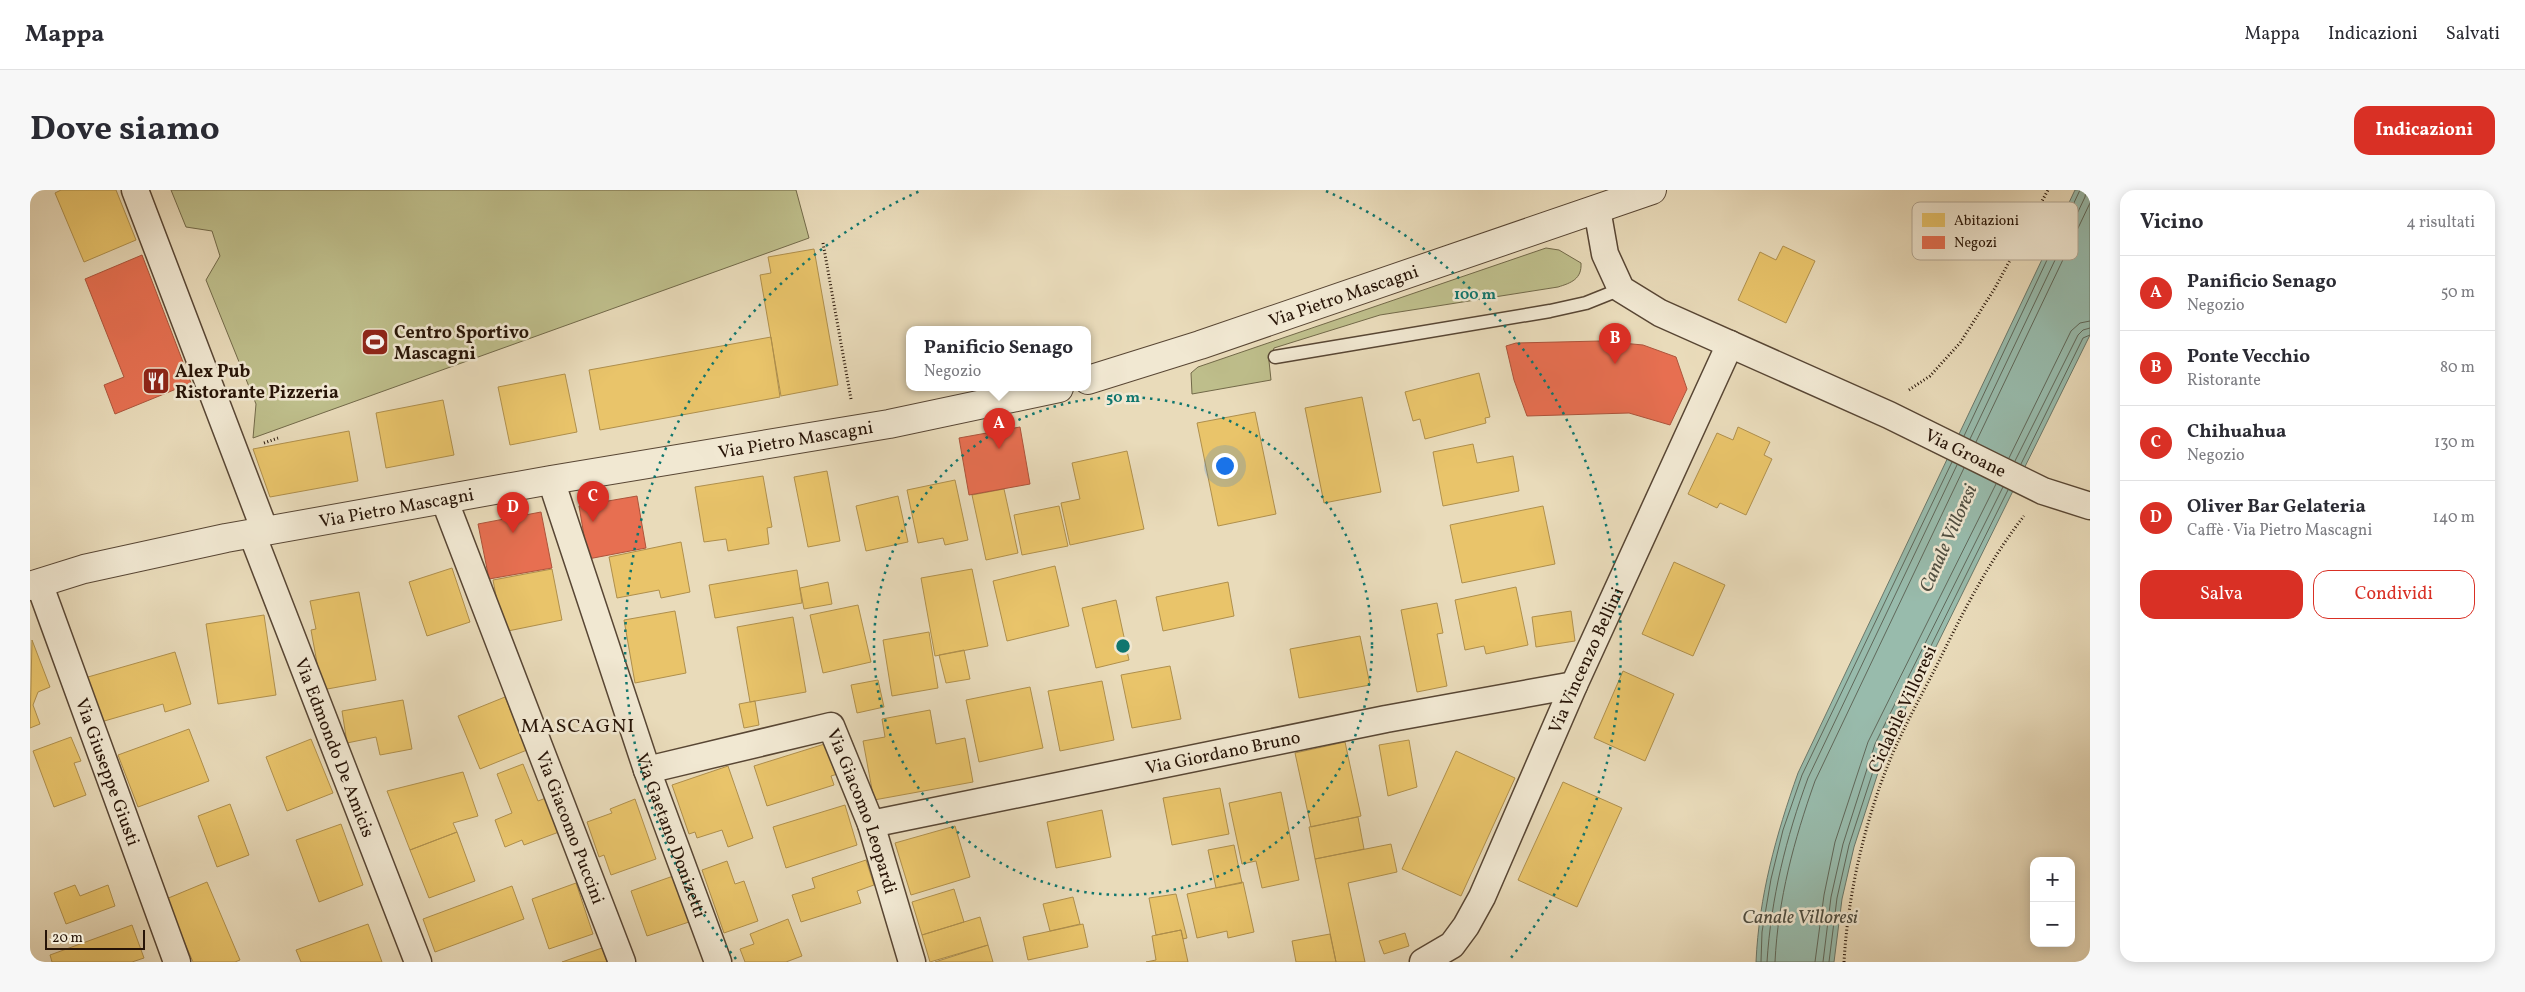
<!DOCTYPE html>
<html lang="it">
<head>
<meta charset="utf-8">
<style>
	:root { --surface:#fff; --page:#f7f7f7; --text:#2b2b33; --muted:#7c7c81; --line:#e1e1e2; --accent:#d93025 }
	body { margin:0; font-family:Vollkorn,serif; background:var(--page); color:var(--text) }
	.controls { position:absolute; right:15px; bottom:15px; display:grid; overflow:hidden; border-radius:10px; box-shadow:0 2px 12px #0003 }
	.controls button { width:45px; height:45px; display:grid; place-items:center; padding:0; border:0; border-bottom:1px solid var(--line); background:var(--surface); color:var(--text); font:25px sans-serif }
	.scale { position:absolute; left:15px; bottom:12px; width:100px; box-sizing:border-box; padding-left:5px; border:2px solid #271407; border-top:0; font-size:14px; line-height:18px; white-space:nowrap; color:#271407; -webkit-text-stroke:4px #f1e8d2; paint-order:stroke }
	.you { position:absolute; left:1194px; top:275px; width:18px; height:18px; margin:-12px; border:4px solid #fff; border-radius:50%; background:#1a73e8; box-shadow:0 0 0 8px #1a73e833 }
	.badge { display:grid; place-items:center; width:32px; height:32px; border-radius:50%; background:var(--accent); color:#fff; font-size:16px; font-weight:700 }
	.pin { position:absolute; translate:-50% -41px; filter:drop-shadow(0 1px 2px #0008) }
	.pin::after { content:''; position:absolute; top:26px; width:18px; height:15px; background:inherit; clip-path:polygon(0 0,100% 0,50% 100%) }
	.popup { position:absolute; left:876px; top:136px; width:185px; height:65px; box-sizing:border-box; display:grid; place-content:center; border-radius:10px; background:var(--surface); filter:drop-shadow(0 1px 4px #0005); font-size:16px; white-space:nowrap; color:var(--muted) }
	.popup b { font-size:19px; color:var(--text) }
	.popup::after { content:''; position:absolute; left:50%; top:100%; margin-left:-10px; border:10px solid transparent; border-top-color:var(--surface) }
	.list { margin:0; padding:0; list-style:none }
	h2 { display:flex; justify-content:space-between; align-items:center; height:65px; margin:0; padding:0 20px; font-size:21px }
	h2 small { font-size:16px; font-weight:400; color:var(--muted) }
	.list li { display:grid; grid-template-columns:32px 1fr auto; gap:15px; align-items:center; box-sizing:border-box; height:75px; padding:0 20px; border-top:1px solid var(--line) }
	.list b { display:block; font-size:19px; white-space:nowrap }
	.list p { margin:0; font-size:16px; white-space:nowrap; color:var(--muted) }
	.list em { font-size:16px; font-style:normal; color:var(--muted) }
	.actions { display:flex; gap:10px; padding:15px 20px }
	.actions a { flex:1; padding:11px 0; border:1px solid var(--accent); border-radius:15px; text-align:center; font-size:18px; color:var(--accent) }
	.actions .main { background:var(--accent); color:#fff }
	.map { position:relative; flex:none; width:2060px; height:772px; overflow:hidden; border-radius:15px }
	header { display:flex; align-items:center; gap:30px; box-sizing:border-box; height:70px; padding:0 25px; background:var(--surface); border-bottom:1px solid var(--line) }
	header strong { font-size:24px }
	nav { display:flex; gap:28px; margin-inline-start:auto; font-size:18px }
	.intro { display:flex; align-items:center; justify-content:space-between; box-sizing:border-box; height:120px; padding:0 30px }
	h1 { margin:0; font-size:35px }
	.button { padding:12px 22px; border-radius:15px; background:var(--accent); color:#fff; font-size:18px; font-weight:700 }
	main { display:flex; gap:30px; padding:0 30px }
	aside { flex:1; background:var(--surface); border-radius:15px; box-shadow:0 2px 12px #0003 }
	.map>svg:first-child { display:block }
	.green { fill:#bebe8b; stroke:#726949 }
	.water { fill:#98bbac; stroke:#6b786a }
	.homes { fill:#e9c46a; stroke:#af8f4c }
	.shops { fill:#e76f51; stroke:#ad543b }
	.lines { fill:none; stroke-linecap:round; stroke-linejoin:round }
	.shore { stroke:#60685a; stroke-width:1 }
	.service-casing { stroke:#584634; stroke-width:15 }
	.minor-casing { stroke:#584634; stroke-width:29 }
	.tertiary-casing { stroke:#584634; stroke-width:30 }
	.path { stroke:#271407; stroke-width:3; stroke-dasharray:1 2.5; stroke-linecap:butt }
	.service { stroke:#f1e8d2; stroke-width:12 }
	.minor { stroke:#f1e8d2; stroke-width:26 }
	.tertiary { stroke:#f1e8d2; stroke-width:28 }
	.ring { fill:none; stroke:#0f766e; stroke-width:2.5; stroke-dasharray:2.5 5 }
	.labels { text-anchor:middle; stroke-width:5; stroke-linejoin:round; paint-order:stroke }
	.street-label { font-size:18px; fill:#271407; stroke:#f1e8d2 }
	.poi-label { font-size:18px; font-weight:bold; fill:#271407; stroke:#f1e8d2; text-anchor:start }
	.water-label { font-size:19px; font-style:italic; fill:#4f4e41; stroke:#f1e8d2 }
	.quarter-label { font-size:20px; letter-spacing:1px; fill:#271407; stroke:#f1e8d2 }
	.key { fill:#f1e8d2; stroke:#b4a895; stroke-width:1 }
	.key-label { font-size:14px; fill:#271407 }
	.centre { fill:#0f766e; stroke:#f1e8d2; stroke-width:2.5 }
	.ring-label { font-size:15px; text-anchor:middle; font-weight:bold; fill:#0f766e; stroke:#f1e8d2; stroke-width:5; stroke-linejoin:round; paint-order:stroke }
</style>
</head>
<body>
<header>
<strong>Mappa</strong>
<nav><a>Mappa</a><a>Indicazioni</a><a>Salvati</a></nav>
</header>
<div class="intro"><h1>Dove siamo</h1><a class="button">Indicazioni</a></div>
<main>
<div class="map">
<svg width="2060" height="772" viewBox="0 0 2060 772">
	<rect width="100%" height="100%" fill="#e9dbba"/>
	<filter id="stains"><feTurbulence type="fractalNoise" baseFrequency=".004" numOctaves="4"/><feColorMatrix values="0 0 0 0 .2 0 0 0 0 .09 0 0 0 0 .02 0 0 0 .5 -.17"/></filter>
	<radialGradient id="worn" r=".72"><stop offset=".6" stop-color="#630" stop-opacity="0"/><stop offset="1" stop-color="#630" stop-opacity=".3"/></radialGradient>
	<path class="green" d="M141,0H766L779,48L223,248L226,214L176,90L190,66L182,41L156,37Z
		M1516,58L1529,60L1551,73C1552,89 1541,93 1528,97L1350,125L1244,158L1239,171L1241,190L1162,204L1161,183L1168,177Z"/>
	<path class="water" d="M2045,0H2060V145L1856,558L1824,657L1812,709L1804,772H1726C1729,706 1746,645 1768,583Z"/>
	<path class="homes" d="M31,0H86L106,50L54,72L25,3Z
		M1753,56L1785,71L1756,133L1708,110L1730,62L1746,70Z
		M784,59L808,195L751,206L730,85L741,83L738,67Z
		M741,147L750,207L570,240L559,180Z
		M1449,183L1460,227L1455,228L1456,233L1395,249L1390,229L1383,231L1375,202Z
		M535,184L547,242L480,255L468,197Z
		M1332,207L1351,302L1294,313L1275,218Z
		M413,210L424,265L356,278L346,223Z
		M1225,222L1246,324L1188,336L1167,233Z
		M1708,237L1740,252L1734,265L1742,269L1716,325L1690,313L1687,318L1658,304L1687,243L1703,250Z
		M319,241L328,291L240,307L223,259Z
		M1443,254L1447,273L1483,266L1489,301L1413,316L1403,262Z
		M1097,261L1114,339L1040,355L1031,313L1050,309L1042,273Z
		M797,281L810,351L778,357L764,287Z
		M733,286L742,337L737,338L739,354L698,361L696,349L674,352L665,297Z
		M925,290L938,350L915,355L913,348L888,353L877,300Z
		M974,299L988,363L956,370L942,305Z
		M868,306L878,352L836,361L826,316Z
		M1029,316L1038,356L992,365L984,325Z
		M1513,316L1525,374L1432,393L1420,335Z
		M651,352L660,402L631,408L629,400L587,408L579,367Z
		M1644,372L1695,395L1663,466L1612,444Z
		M1025,376L1039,436L977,451L963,391Z
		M422,378L440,432L397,446L379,392Z
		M522,379L532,430L473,442L463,390Z
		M942,379L958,456L905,466L891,388Z
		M767,380L772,413L685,428L679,395Z
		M798,392L802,414L774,419L770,398Z
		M1198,392L1204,426L1133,441L1126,407Z
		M1486,397L1498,455L1456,464L1454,456L1435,460L1425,410Z
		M329,402L346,490L292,500L281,440L286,439L280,411Z
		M1086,410L1099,470L1066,478L1052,418Z
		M1407,413L1413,443L1407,444L1417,496L1387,502L1371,420Z
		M828,415L841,472L793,483L780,425Z
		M645,421L656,483L605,493L594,430Z
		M1541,421L1545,451L1506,457L1502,427Z
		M234,425L246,505L188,514L176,434Z
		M763,427L776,502L720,512L707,437Z
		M899,442L908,498L862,506L853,450Z
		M1330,446L1340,495L1269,508L1260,459Z
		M2,450L20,497L8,502L3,515L10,534L0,538Z
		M934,460L940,489L916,493L909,465Z
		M145,462L161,514L135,522L133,514L64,534L51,489Z
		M1140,476L1151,529L1102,538L1091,485Z
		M1593,481L1644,504L1615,571L1564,548Z
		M848,490L854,517L827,523L821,495Z
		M1072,491L1084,550L1030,561L1018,501Z
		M1000,497L1013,558L949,572L936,510Z
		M475,507L497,560L450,579L428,526Z
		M373,510L382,559L350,565L346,547L317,553L312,521Z
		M725,511L729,535L714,538L709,514Z
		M900,520L906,554L935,548L943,592L844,610L833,551L855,547L852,529Z
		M159,539L179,591L108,617L88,565Z
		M41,547L51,571L44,573L56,605L24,617L3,561Z
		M281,549L303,603L257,621L236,567Z
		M1379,550L1387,597L1358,606L1349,555Z
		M801,552L811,583L801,586L804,595L737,616L724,576Z
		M1315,552L1331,626L1281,637L1265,563Z
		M1426,561L1485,588L1431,706L1372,679Z
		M493,574L508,611L516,608L529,642L494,655L492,650L475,657L465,630L482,623L467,584Z
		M698,576L723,648L698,657L692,640L667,648L665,642L659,644L642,595Z
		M433,582L448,626L423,633L427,642L380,660L357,601Z
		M1533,592L1592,618L1547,717L1488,690Z
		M1190,598L1199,644L1142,655L1133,608Z
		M1251,602L1269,690L1232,698L1226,671L1212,674L1199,613Z
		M605,609L626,669L581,685L574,665L569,667L557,632L582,623L580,619Z
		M200,614L219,665L187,677L168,626Z
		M815,615L827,655L756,678L743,637Z
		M1072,620L1081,667L1026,678L1017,632Z
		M1328,627L1334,659L1285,669L1279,637Z
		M311,634L333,695L289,712L266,650Z
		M925,636L940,687L881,705L865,653Z
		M427,642L445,691L399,708L380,660Z
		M1361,654L1367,682L1318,693L1335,772H1306L1285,669Z
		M1204,655L1212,693L1186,698L1178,660Z
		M836,670L844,695L827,701L831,713L771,732L762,705L785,698L782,688Z
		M697,671L705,694L714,691L728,731L694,743L672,680Z
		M646,685L662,731L617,746L601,701Z
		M177,692L210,770L205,772H163L136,709Z
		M1213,692L1224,742L1198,748L1197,741L1167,748L1157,704Z
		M546,693L563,744L519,759L502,709Z
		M45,695L50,706L78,695L85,716L36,734L24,703Z
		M482,696L494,729L405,762L393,729Z
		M924,699L934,732L892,745L882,712Z
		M1146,704L1157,748L1153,749L1151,740L1126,745L1119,708Z
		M1043,707L1050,734L1020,741L1013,714Z
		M950,727L958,755L900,772L892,745Z
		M758,729L772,766L756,772H715L710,759L724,754L720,744Z
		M338,734L352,772H271L266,760Z
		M1053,734L1058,757L998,770L993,747Z
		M102,735L114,768L102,772H22L20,765Z
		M1151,740L1158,772H1116L1126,770L1122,746Z
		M1375,743L1379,756L1354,764L1349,751Z
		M1300,744L1306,772H1266L1262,751Z
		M958,755L963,772H905Z
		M572,758L577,772H532Z"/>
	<path class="shops" d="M112,65L161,193L85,224L74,195L94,187L55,89Z
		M1571,151L1613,155L1646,167L1657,199L1640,235L1599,223L1497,226L1484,190L1476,156L1486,153Z
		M990,237L1000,294L939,305L929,248Z
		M607,306L616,358L558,369L549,316Z
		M511,322L522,378L459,389L448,334Z"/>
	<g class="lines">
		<path class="shore" d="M1934,246L2050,0
			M1940,249L2055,7L2056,0
			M1946,252L2060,13
			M1979,268L2041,141L2050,133L2060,131
			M1985,271L2048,145L2053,140L2060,138
			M1991,274L2053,148L2060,145
			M1731,772L1732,742L1741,689L1753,640L1772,585L1922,272
			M1737,772C1741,708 1756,648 1778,588L1927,275
			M1745,772C1748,709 1764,650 1785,591L1934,278
			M1785,772L1794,705L1805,652L1838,552L1966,294
			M1793,772L1801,707L1813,654L1845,554L1973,297
			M1799,772L1807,708L1819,655L1851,557L1978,300"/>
		<g class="service-casing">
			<path id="service" d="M1245,167L1520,121L1556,113L1591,99"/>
		</g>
		<g class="minor-casing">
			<g id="minor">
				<path d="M105,0L235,341"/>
				<path id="s1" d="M1567,19L1575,64L1591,99L1630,123L1859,225L2013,301L2060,316"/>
				<path id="s2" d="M521,290L617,580L688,772"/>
				<path id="s3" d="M414,309L592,772"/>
				<path id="s4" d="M222,344L388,772"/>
				<path id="s5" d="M9,393L147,772"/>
				<path id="s6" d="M617,580L801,536L841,634L882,772"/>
				<path id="s7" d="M841,634L1356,529L1544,495"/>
				<path id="s8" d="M1393,772L1422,755L1436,736L1452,707L1544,495L1700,154"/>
			</g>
		</g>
		<g class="tertiary-casing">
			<g id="tertiary">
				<path id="s9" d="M1058,190L1170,155L1622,0"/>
				<path id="s10" d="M0,396L54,379L196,348L521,290L859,234L1029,198"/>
			</g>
		</g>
		<path class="path" d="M793,53L821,209
			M1879,200L1900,186L1930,153L1965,98L2018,0
			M234,253L248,248
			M1814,772C1818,703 1835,629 1862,565C1875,535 1891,506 1906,477C1932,424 1958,372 1994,326"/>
		<use href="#service" class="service"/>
		<use href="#minor" class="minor"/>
		<use href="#tertiary" class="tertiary"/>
	</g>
	<g class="ring">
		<circle cx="1093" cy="456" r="249"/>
		<path d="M706 769A498 498 0 0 1 890 1M1296 1A498 498 0 0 1 1480 769"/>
	</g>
	<defs>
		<g id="stadium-square" transform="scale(1.4375)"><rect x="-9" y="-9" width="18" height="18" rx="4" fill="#8f2418" stroke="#f1e8d2"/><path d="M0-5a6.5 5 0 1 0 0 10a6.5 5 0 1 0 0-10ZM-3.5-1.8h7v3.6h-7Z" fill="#fff"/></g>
		<g id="restaurant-square" transform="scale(1.4375)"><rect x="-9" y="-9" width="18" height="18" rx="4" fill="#8f2418" stroke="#f1e8d2"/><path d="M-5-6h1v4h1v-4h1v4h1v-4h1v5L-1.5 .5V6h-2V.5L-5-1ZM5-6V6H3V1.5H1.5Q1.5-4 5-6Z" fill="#fff"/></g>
	</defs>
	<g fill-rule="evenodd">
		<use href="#stadium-square" x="345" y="152"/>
		<use href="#restaurant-square" x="126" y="191"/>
	</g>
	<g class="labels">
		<g class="street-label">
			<text dy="6" stroke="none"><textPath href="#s9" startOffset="269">Via Pietro Mascagni</textPath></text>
			<text dy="6" stroke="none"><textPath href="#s10" startOffset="780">Via Pietro Mascagni</textPath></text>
			<text dy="6" stroke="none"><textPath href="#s1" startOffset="466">Via Groane</textPath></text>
			<text dy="6" stroke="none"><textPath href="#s10" startOffset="375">Via Pietro Mascagni</textPath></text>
			<text dy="6" stroke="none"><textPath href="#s8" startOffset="349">Via Vincenzo Bellini</textPath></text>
			<text transform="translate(1872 519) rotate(-65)" y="6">Ciclabile Villoresi</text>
			<text dy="6" stroke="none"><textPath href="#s4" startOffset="229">Via Edmondo De Amicis</textPath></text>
			<text dy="6" stroke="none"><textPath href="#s7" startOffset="359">Via Giordano Bruno</textPath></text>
			<text dy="6" stroke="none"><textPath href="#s5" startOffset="201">Via Giuseppe Giusti</textPath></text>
			<text dy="6" stroke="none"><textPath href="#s6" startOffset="280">Via Giacomo Leopardi</textPath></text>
			<text dy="6" stroke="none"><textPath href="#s3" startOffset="352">Via Giacomo Puccini</textPath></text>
			<text dy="6" stroke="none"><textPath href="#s2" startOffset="375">Via Gaetano Donizetti</textPath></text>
		</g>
		<g class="poi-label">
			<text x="364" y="148">Centro Sportivo<tspan x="364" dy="21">Mascagni</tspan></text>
			<text x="145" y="187">Alex Pub<tspan x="145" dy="21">Ristorante Pizzeria</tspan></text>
		</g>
		<g class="water-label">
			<text transform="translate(1917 348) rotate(-66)" y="7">Canale Villoresi</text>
			<text x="1770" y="733">Canale Villoresi</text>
		</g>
		<g class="quarter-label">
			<text x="548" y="542">MASCAGNI</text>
		</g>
	</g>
	<rect x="1882" y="12" width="166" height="58" rx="8" class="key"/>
	<rect x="1892" y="23" width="23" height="14" fill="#e9c46a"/>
	<rect x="1892" y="46" width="23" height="13" fill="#e76f51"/>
	<g class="key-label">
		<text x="1924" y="35">Abitazioni</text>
		<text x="1924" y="57">Negozi</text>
	</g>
	<circle cx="1093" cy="456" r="8" class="centre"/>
	<g class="ring-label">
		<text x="1445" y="109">100 m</text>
		<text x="1093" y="212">50 m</text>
	</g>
	<rect width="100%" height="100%" filter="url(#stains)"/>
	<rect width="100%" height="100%" fill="url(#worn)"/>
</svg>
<div class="controls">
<button>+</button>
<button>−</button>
</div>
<div class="scale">20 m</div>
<div class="you"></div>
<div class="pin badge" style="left:969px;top:259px">A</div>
<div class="popup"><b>Panificio Senago</b>Negozio</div>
<div class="pin badge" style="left:1585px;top:174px">B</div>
<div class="pin badge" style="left:563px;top:332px">C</div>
<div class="pin badge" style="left:483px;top:343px">D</div>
</div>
<aside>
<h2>Vicino<small>4 risultati</small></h2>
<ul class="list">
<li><span class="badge">A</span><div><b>Panificio Senago</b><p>Negozio</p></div><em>50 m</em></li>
<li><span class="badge">B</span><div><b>Ponte Vecchio</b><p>Ristorante</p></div><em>80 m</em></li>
<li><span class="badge">C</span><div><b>Chihuahua</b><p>Negozio</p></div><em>130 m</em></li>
<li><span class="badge">D</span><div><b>Oliver Bar Gelateria</b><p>Caffè · Via Pietro Mascagni</p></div><em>140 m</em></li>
</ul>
<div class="actions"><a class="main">Salva</a><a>Condividi</a></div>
</aside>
</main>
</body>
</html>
